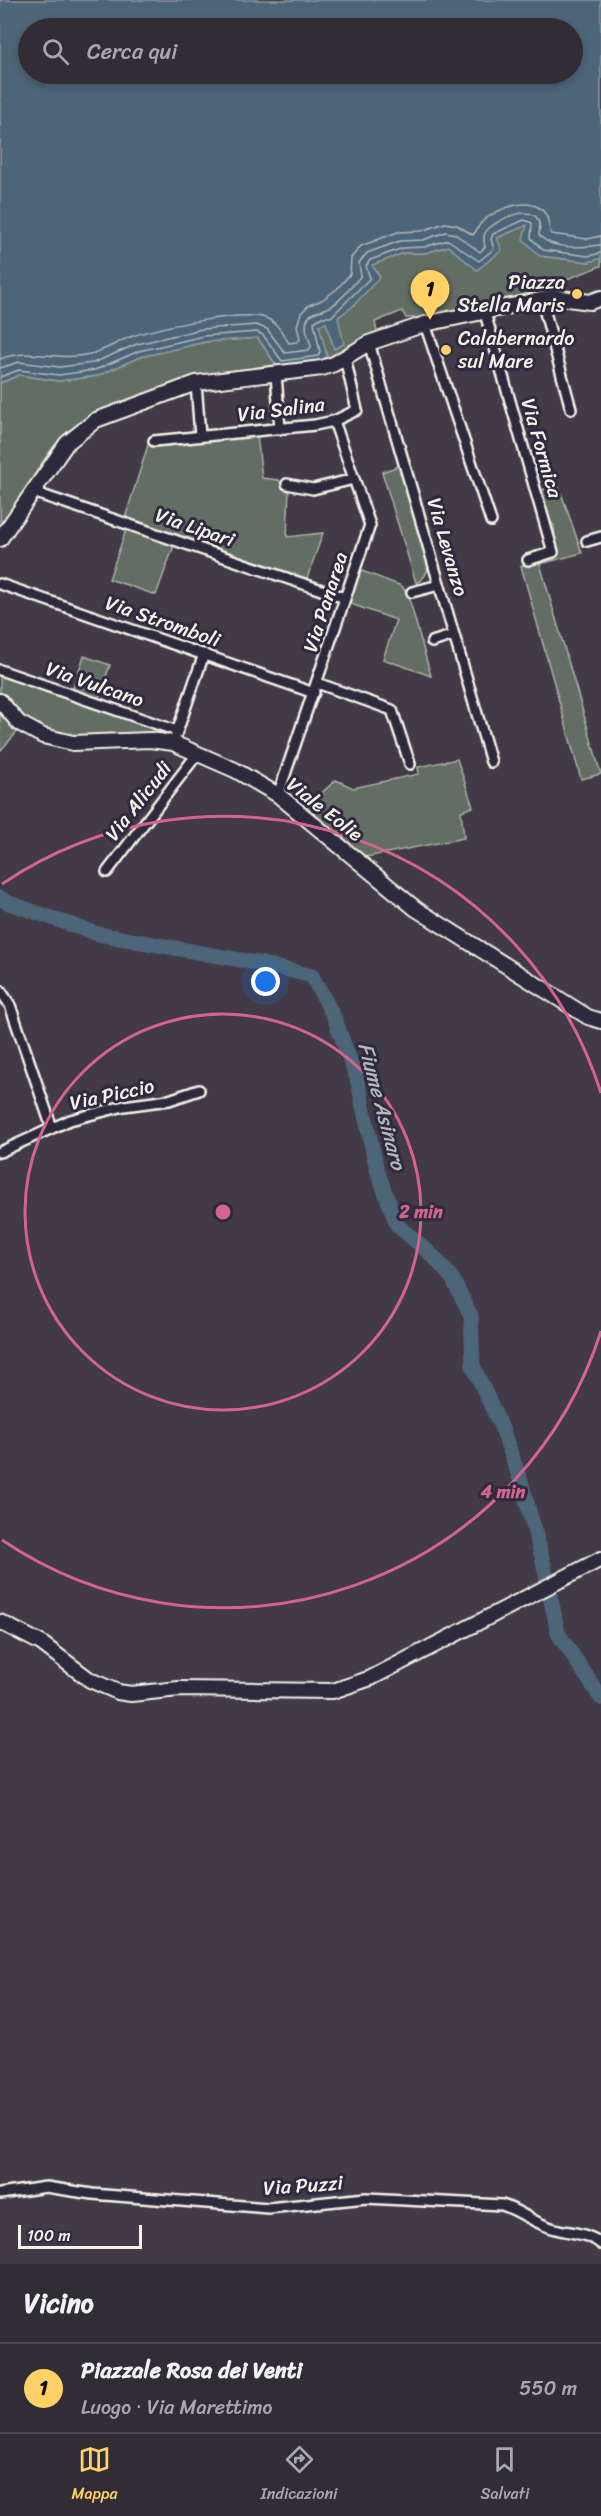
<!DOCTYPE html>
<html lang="it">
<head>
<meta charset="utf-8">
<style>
	:root { --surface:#322c35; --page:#3a343d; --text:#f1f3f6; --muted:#a8a7ad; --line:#4d4850; --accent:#ffd166 }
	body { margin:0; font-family:Sriracha,sans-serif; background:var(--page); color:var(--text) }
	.scale { position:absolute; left:18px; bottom:15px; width:124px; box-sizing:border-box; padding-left:6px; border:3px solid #f4f1e8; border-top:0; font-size:16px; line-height:21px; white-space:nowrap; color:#f4f1e8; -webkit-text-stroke:4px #2f2a3d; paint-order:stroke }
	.you { position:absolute; left:266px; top:982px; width:21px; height:21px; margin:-15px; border:4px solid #fff; border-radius:50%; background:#1a73e8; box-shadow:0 0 0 9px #1a73e833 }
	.badge { display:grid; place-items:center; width:39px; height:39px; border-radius:50%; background:var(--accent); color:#111; font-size:20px; font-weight:700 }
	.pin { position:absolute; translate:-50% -50px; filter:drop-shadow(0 2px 3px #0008) }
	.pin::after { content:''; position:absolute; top:32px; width:21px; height:18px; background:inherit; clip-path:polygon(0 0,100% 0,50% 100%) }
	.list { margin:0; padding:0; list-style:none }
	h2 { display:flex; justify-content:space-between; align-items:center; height:78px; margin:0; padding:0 24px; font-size:26px }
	h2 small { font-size:20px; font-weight:400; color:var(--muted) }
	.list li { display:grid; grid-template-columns:39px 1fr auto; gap:18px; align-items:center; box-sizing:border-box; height:90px; padding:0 24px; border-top:2px solid var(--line) }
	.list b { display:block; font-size:22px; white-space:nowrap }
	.list p { margin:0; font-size:20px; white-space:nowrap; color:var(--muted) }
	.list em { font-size:20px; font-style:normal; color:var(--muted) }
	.icon { flex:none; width:33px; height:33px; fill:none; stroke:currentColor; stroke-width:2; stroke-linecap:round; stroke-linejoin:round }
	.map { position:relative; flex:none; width:601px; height:2264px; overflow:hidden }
	.search { position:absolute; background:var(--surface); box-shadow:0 3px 9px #0003; left:18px; right:18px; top:18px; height:66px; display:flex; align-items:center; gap:15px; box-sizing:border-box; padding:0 21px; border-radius:33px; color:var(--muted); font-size:22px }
	.sheet { height:168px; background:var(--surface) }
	nav { display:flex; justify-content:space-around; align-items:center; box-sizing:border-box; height:84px; border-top:2px solid var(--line); background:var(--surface); font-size:16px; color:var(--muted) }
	nav a { display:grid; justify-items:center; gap:3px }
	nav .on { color:var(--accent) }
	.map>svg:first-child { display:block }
	.green { fill:#626e63; stroke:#abb0a6; stroke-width:1.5 }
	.water { fill:#4d6578; stroke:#909da5; stroke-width:1.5; fill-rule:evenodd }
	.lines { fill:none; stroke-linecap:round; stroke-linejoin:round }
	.shore { stroke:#b1b9bb; stroke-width:1.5 }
	.river { stroke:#4d6578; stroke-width:15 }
	.street-casing { stroke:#f4f1e8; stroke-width:14 }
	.secondary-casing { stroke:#f4f1e8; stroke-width:18 }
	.street { stroke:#2f2a3d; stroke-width:9 }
	.secondary { stroke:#2f2a3d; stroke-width:14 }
	.ring { fill:none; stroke:#d4648c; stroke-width:3 }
	.poi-dot { fill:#ffd166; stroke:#2f2a3d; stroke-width:2 }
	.labels { text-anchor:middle; stroke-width:6; stroke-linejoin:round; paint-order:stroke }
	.poi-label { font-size:20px; fill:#f4f1e8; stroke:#2f2a3d; text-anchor:end }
	.street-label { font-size:20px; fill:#f4f1e8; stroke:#2f2a3d }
	.water-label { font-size:21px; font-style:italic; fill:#b1b9bb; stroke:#2f2a3d }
	.centre { fill:#d4648c; stroke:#2f2a3d; stroke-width:3 }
	.ring-label { font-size:18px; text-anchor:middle; font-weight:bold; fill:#d4648c; stroke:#2f2a3d; stroke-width:6; stroke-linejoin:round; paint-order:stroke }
</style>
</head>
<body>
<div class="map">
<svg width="601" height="2264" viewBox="0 0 601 2264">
	<rect width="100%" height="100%" fill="#423a47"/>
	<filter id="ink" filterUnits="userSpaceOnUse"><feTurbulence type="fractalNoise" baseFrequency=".0167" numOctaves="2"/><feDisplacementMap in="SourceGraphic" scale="12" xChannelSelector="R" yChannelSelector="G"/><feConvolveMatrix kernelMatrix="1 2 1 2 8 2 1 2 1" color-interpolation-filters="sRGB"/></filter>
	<g filter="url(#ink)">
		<path class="green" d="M528,224L540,256L589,262L601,258V266L549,286L551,291L434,317L406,318L402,311L375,322L377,332L322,361L319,324C353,314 363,297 371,265L404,253H425L448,246L468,261L497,238Z
			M258,338L278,368C262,369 245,369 228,371C188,376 92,407 64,435C40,459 21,501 0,530V383L19,375L59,381L97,376L140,357L205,342Z
			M257,435L262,478L279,480L285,489H289L287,537L323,533L306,581L125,518L148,445Z
			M401,465C409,489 430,543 428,565C428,574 424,579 416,583L382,472Z
			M558,484L582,553L540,564L601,774L581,779L521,566L556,555L554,525L547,519L539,491Z
			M127,527L175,543L156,595L109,579Z
			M359,570L402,586L409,598L431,676L383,659L396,620L348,603Z
			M84,656L110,665L98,700L72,691Z
			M0,674L167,730L170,735L76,741L35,728L8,704L0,692Z
			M0,712L18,731L0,751Z
			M457,759L473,807L461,811L464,838L366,857L306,807L336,780L353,788L419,774L418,767Z"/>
		<path class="water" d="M0,0H601V258L589,262L540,256L523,239L527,225L497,238L502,250L477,270L448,246L425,253H404L372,265L380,277L352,307L338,317L344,344L334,349L326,323L319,325L327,356L322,361L278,368L258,338L205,342L140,357L97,376L59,381L19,375L0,383ZM28,28H572V74H28Z"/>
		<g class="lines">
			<path class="shore" d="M0,359C29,347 59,362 90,354C105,351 118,341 133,336C156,328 248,308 268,319C278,323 283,335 289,343L297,342L300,339L297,326L301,313L309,305L322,300L337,289L350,274L351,258L361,246L398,232L421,231L445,223L457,225L473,235C477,230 479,224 484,220C498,209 530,195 544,212C550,219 548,227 551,234L587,239L601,236
				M0,368L19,362L59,367L93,363L137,344L202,329L256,325L267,329L285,353L309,350L311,346C309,338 303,326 308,318C312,311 319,312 325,309C340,304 350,287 361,276L359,263L367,253L400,241L423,240L446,232L455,234L480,252L485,247C484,242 483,238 485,233C490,222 546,193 539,235C553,251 582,247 601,245
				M0,377L19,370L59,375L95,370L139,351L204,336L257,332L263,335L282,361L318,356L320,352L314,322L322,317H331L370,278L366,266L370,260L403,248L424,247L448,240L479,261L494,249L491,239L493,234L524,220L532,223L531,238L543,250L588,256L601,253"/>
			<path class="river" d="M0,898L6,902L98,934L263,964L312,976L334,1017L357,1079L377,1170L397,1225L433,1256L452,1278L471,1316L473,1366L503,1431L522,1485L543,1561L558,1633L601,1698"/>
			<g class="street-casing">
				<path id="street" d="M542,301L571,409
					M485,313L553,552L528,560
					M425,324L491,521
					M369,343L491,762
					M276,374L280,429
					M196,383L200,436
					M154,441L315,425L334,421L357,410L345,358
					M287,484L313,489L354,479
					M33,492L345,598
					M587,541L601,537
					M0,584L314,693
					M412,592L439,585
					M432,642L454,635
					M0,670L177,731
					M317,683L392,710L410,764
					M176,735L204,654
					M278,795L370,525L334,421
					M107,872L198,753
					M0,990L10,1005L52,1128
					M0,1152L70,1120L124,1106L169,1100L199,1090
					M0,2194L46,2187L92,2194L268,2208L366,2198L502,2205C521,2211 535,2224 555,2229C570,2233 589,2233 601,2244"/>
			</g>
			<g class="secondary-casing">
				<path id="secondary" d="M0,539L67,443L96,420L196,383L322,368L334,364L369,343L425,324L554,297L590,302L601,298
					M0,701L19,723L43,736L73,743L150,740L173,743L235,770L278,795L416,909L588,1017L601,1021
					M0,1622L41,1643L90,1680L118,1692L131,1694L179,1689L333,1691L371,1678L601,1559"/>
			</g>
			<use href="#street" class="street"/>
			<use href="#secondary" class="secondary"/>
		</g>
	</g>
	<g class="ring">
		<circle cx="223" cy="1212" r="198"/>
		<path d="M601 1331A396 396 0 0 1 2 1540M2 884A396 396 0 0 1 601 1093"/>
	</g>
	<g class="poi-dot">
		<circle cx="577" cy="294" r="6"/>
		<circle cx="446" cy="350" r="6"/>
	</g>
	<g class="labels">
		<g class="poi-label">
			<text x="565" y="289">Piazza<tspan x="565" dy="23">Stella Maris</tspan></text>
			<text x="458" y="345" text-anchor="start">Calabernardo<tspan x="458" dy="23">sul Mare</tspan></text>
		</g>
		<g class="street-label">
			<text transform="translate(281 409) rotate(-7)" y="7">Via Salina</text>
			<text transform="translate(542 448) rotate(74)" y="7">Via Formica</text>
			<text transform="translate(195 527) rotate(19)" y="7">Via Lipari</text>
			<text transform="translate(448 547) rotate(74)" y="7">Via Levanzo</text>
			<text transform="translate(325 602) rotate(-72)" y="7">Via Panarea</text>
			<text transform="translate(163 621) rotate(19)" y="7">Via Stromboli</text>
			<text transform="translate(95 684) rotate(19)" y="7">Via Vulcano</text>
			<text transform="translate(138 801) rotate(-52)" y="7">Via Alicudi</text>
			<text transform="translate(325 809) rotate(38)" y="7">Viale Eolie</text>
			<text transform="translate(112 1094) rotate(-12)" y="7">Via Piccio</text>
			<text transform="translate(303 2185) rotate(-4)" y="7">Via Puzzi</text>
		</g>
		<g class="water-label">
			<text transform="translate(382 1106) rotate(75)" y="7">Fiume Asinaro</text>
		</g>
	</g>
	<circle cx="223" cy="1212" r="9" class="centre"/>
	<g class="ring-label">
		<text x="421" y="1218">2 min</text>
		<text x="503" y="1498">4 min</text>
	</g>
</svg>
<div class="scale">100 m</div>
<div class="you"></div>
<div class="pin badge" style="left:430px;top:320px">1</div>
<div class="search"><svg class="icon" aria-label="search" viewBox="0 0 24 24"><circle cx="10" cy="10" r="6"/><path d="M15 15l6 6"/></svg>Cerca qui</div>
</div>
<section class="sheet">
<h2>Vicino<small></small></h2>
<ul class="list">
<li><span class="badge">1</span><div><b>Piazzale Rosa dei Venti</b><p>Luogo · Via Marettimo</p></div><em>550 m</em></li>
</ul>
</section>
<nav>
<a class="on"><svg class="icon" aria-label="map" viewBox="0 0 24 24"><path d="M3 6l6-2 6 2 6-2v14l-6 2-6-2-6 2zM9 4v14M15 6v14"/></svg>Mappa</a>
<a><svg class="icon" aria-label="directions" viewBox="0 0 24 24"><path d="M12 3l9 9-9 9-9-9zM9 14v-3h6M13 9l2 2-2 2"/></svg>Indicazioni</a>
<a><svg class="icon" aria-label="saved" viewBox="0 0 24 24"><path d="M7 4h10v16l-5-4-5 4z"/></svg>Salvati</a>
</nav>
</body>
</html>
